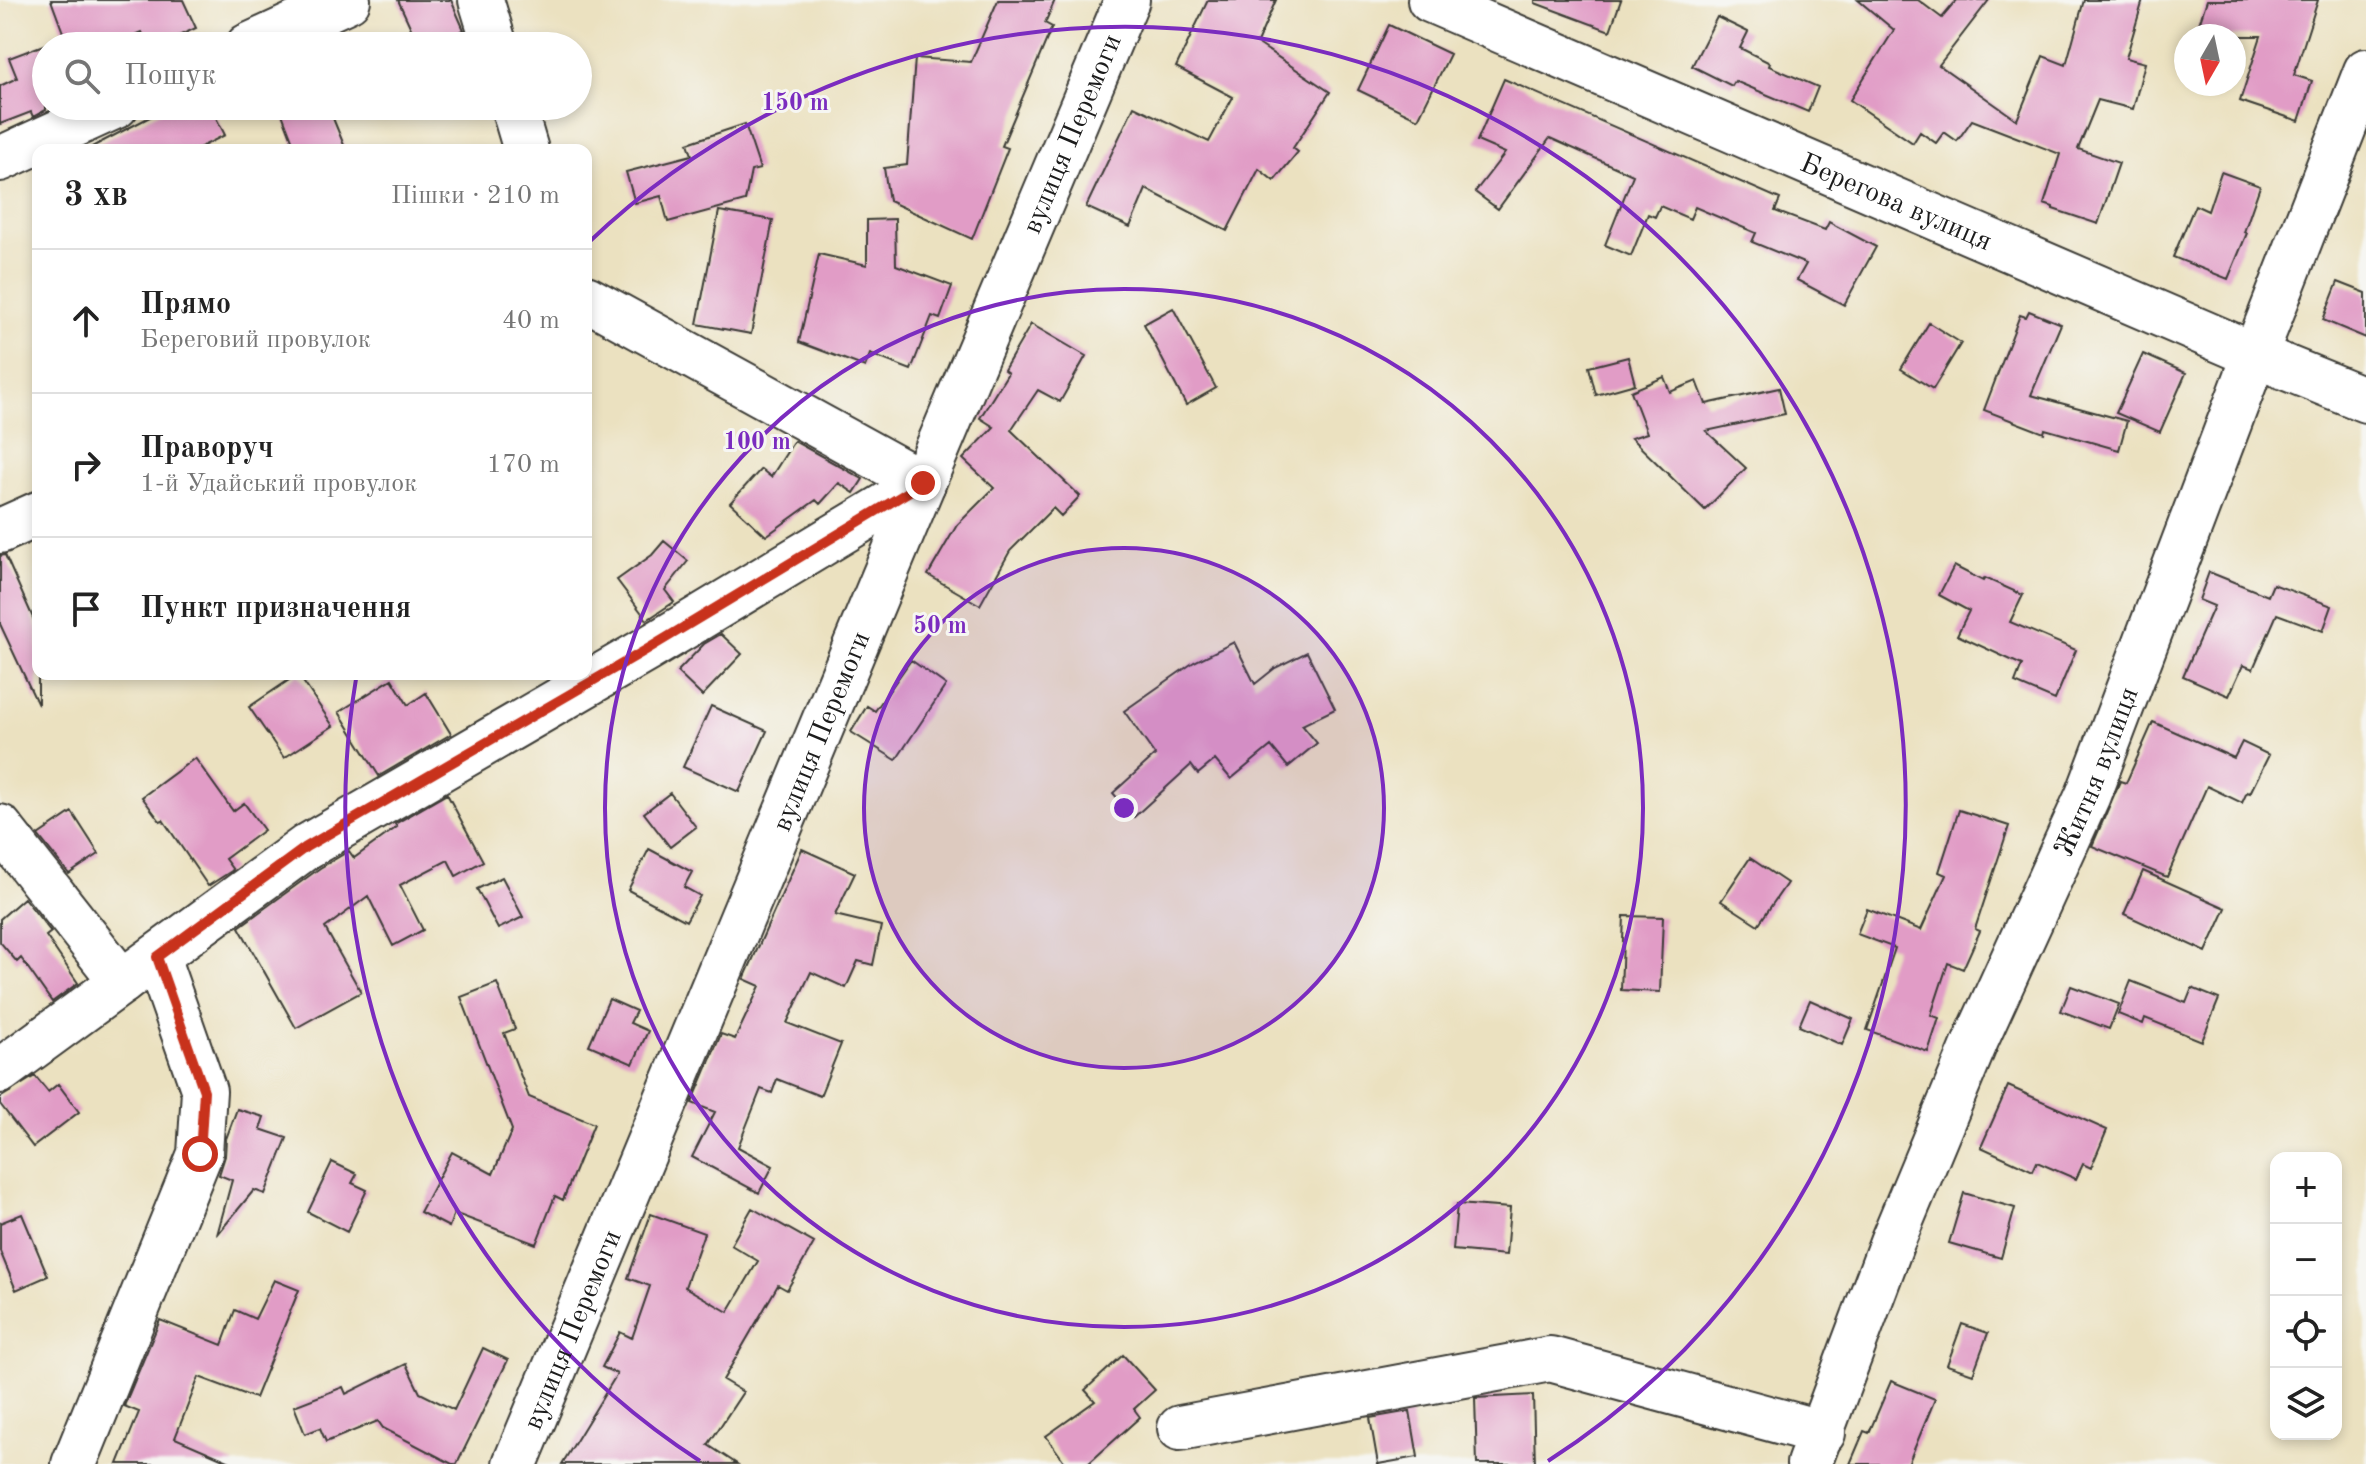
<!DOCTYPE html>
<html lang="uk">
<head>
<meta charset="utf-8">
<style>
	:root { --surface:#fff; --page:#f2f2f2; --text:#222; --muted:#767676; --line:#e0e0e0 }
	body { margin:0; font-family:"Old Standard TT",serif; background:var(--page); color:var(--text) }
	.controls { position:absolute; right:24px; bottom:24px; display:grid; overflow:hidden; border-radius:16px; box-shadow:0 4px 12px #0003 }
	.controls button { width:72px; height:72px; display:grid; place-items:center; padding:0; border:0; border-bottom:2px solid var(--line); background:var(--surface); color:var(--text); font:40px sans-serif }
	.compass { position:absolute; left:2174px; top:24px; width:72px; height:72px; border-radius:50%; background:var(--surface); box-shadow:0 4px 12px #0003; rotate:189deg }
	.stop { position:absolute; width:24px; height:24px; margin:-18px; border:6px solid #c8321e; border-radius:50%; background:#fff }
	.stop.end { background:#c8321e; border-color:#fff; box-shadow:0 2px 8px #0008 }
	.list { margin:0; padding:0; list-style:none }
	h2 { display:flex; justify-content:space-between; align-items:center; height:104px; margin:0; padding:0 32px; font-size:34px }
	h2 small { font-size:26px; font-weight:400; color:var(--muted) }
	.list li { display:grid; grid-template-columns:52px 1fr auto; gap:24px; align-items:center; box-sizing:border-box; height:144px; padding:0 32px; border-top:2px solid var(--line) }
	.list b { display:block; font-size:30px; white-space:nowrap }
	.list p { margin:0; font-size:26px; white-space:nowrap; color:var(--muted) }
	.list em { font-size:26px; font-style:normal; color:var(--muted) }
	.icon { flex:none; width:44px; height:44px; fill:none; stroke:currentColor; stroke-width:2; stroke-linecap:round; stroke-linejoin:round }
	.map { position:relative; flex:none; width:2366px; height:1464px; overflow:hidden }
	.search { position:absolute; background:var(--surface); box-shadow:0 4px 12px #0003; left:32px; top:32px; width:560px; height:88px; display:flex; align-items:center; gap:20px; box-sizing:border-box; padding:0 28px; border-radius:44px; color:var(--muted); font-size:30px }
	.panel { position:absolute; background:var(--surface); box-shadow:0 4px 12px #0003; left:32px; top:144px; width:560px; height:536px; border-radius:16px }
	.map>svg:first-child { display:block }
	.building { fill:#e19cc6 }
	.lines { fill:none; stroke-linecap:round; stroke-linejoin:round }
	.minor-casing { stroke:#3b3a35; stroke-width:48 }
	.minor { stroke:#fff; stroke-width:44 }
	.route { stroke:#c8321e; stroke-width:10 }
	.ring { fill:none; stroke:#7b2cbf; stroke-width:4 }
	.labels { text-anchor:middle; stroke-width:6; stroke-linejoin:round; paint-order:stroke }
	.street-label { font-size:28px; fill:#1c1c1c; stroke:#f6f6f2 }
	.centre { fill:#7b2cbf; stroke:#f6f6f2; stroke-width:4 }
	.ring-label { font-size:24px; text-anchor:middle; font-weight:bold; fill:#7b2cbf; stroke:#f6f6f2; stroke-width:6; stroke-linejoin:round; paint-order:stroke }
</style>
</head>
<body>
<div class="map">
<svg width="2366" height="1464" viewBox="0 0 2366 1464">
	<rect width="100%" height="100%" fill="#f6f6f2"/>
	<filter id="ink" filterUnits="userSpaceOnUse"><feTurbulence type="fractalNoise" baseFrequency=".0125" numOctaves="2"/><feDisplacementMap in="SourceGraphic" scale="16" xChannelSelector="R" yChannelSelector="G"/><feConvolveMatrix kernelMatrix="1 2 1 2 8 2 1 2 1" color-interpolation-filters="sRGB"/></filter>
	<filter id="wash" filterUnits="userSpaceOnUse"><feTurbulence type="fractalNoise" baseFrequency=".006" numOctaves="4" result="noise"/><feDisplacementMap in="SourceGraphic" scale="32" xChannelSelector="R" yChannelSelector="G"/><feGaussianBlur stdDeviation="1.8" result="paint"/><feColorMatrix in="noise" values="0 0 0 0 0 0 0 0 0 0 0 0 0 0 0 0 0 1.4 0 .05"/><feComposite in="paint" operator="in"/></filter>
	<g filter="url(#wash)">
		<rect width="100%" height="100%" fill="#ebe1c0"/>
		<g id="blocks">
			<path class="building" d="M51,0H183L196,28L157,46H148L142,32L109,46H68Z
				M398,0H451L464,30L428,46H419Z
				M998,0H1055L1045,23L1052,27L1002,146L1008,148L972,239L889,201L884,168L907,165L915,58L971,62Z
				M1208,0H1276L1257,43L1330,92L1293,148L1298,152L1274,181L1259,169L1227,231L1146,189L1130,227L1086,207L1134,106L1209,142L1233,97L1176,67Z
				M1535,0H1621L1610,31L1535,3Z
				M1858,0H1918L1942,18L1957,0H1989L1939,65L2017,120L2043,56L2066,65L2084,0H2143L2126,58L2145,63L2133,109L2098,100L2078,149L2119,163L2098,224L2053,209V207L2044,204L2060,154L1972,120L1957,141L1944,132L1936,143L1920,132L1913,143L1850,100L1894,30Z
				M2207,0H2318L2294,75L2312,81L2299,121L2240,101L2261,36H2195Z
				M1717,17L1748,32L1740,48L1770,63L1769,66L1818,87L1808,112L1735,81L1732,86L1692,66Z
				M1389,25L1450,54L1418,119L1358,90Z
				M46,44V110L33,117L31,112L0,124V86L17,78L9,58Z
				M1504,79L1780,199L1775,211L1825,230L1829,222L1876,247L1844,305L1797,280L1806,264L1752,242L1756,233L1695,207L1690,219L1660,206L1655,217L1648,214L1631,256L1605,245L1633,175L1550,138L1498,209L1475,192L1505,153L1477,141Z
				M171,106H210L225,135L195,150H86Z
				M279,106H328L346,150H296Z
				M745,124L760,169L751,171L745,201L668,222L661,196L635,203L626,172L692,155L688,143Z
				M2221,172L2260,186L2244,232L2247,233L2228,279L2173,257L2195,205L2208,211Z
				M719,211L773,220L751,334L697,324Z
				M895,219L896,265L952,286L940,319L932,316L911,370L870,354L865,367L799,342L819,254L867,265V220Z
				M2338,282L2366,293V338L2323,320Z
				M1173,308L1216,388L1186,405L1144,324Z
				M2029,311L2061,324L2031,395L2127,421L2119,450L2045,429L2044,433L1984,410L2020,315L2026,317Z
				M1929,323L1961,343L1933,389L1901,369Z
				M1031,324L1086,356L1060,402L1038,390L1011,430L1080,496L1061,516L1053,508L1010,551L980,605L928,575L957,525L994,488L963,459L994,427L980,418L1008,373L1004,370Z
				M2143,354L2186,373L2160,432L2116,413Z
				M1628,357L1635,384L1596,395L1589,367Z
				M1664,377L1670,392L1697,381L1706,404L1779,388L1785,414L1706,431L1746,468L1705,510L1631,438L1647,433L1631,391Z
				M794,441L863,479L854,493L839,483L820,504L816,500L766,536L730,503L761,469L771,477Z
				M664,541L688,561L665,590L674,602L647,620L617,580L652,555Z
				M5,555L38,629V705L0,624V556Z
				M1954,566L1983,581L1985,578L2023,595L2010,622L2076,650L2055,700L2015,683L2022,665L1957,635L1969,611L1939,595Z
				M2209,572L2268,596L2273,584L2332,606L2323,631L2277,614L2253,669L2243,665L2229,696L2183,676L2214,606L2199,600Z
				M721,634L742,654L702,696L677,672L704,644Z
				M1234,642L1255,684L1275,668L1307,652L1335,709L1302,725L1317,743L1288,767L1271,746L1231,779L1215,760L1198,774L1191,765L1134,817L1113,793L1155,755L1124,711L1194,662Z
				M911,660L946,685L896,760L851,732L867,706L875,711Z
				M298,674L333,726L284,758L249,707Z
				M392,679L408,705L426,693L451,734L379,776L339,712Z
				M711,706L767,731L739,792L683,767Z
				M2153,722L2234,758L2242,742L2269,755L2250,793L2247,792L2242,803L2207,786L2167,877L2092,846L2120,781L2126,783Z
				M195,758L233,811L244,803L264,830L225,859L233,870L208,886L163,820L160,821L142,797Z
				M670,793L696,827L670,847L644,813Z
				M447,794L483,861L456,876L448,860L400,885L423,930L393,946L368,896L325,928L361,992L296,1028L239,927L320,868L349,851L354,858L397,827L395,824Z
				M1959,810L2009,826L1975,929L1980,931L1963,969L1948,963L1931,1015L1939,1018L1928,1052L1867,1030L1895,948L1857,934L1867,909L1921,930L1946,875L1939,872Z
				M72,812L99,854L69,874L38,835Z
				M649,849L692,872L684,887L700,896L686,921L628,890Z
				M802,849L855,873L835,915L881,926L873,965L858,961L846,988L811,972L787,1023L841,1044L820,1096L777,1079L772,1093L761,1089L738,1147L773,1166L759,1193L692,1157L715,1112L692,1103L721,1034L735,1039L760,986L744,979Z
				M1750,858L1787,883L1758,925L1721,901Z
				M2143,871L2226,908L2206,952L2124,914Z
				M502,877L523,917L498,929L477,889Z
				M24,898L51,932L46,936L78,983L52,1002L21,958L17,962L0,942V919Z
				M1624,916L1663,917L1660,992L1621,990Z
				M2131,981L2186,1003L2192,988L2219,999L2202,1041L2145,1018L2143,1024L2118,1014Z
				M497,983L515,1029L504,1033L529,1097L594,1124L563,1200L555,1196L536,1244L454,1213L449,1227L420,1212L452,1152L493,1174L512,1130L461,997Z
				M2071,986L2119,1004L2109,1029L2061,1011Z
				M609,999L636,1011L630,1023L648,1031L633,1064L589,1045Z
				M1810,1000L1853,1019L1842,1045L1799,1026Z
				M35,1076L48,1092L58,1084L79,1112L33,1147L0,1104V1098Z
				M2008,1086L2107,1130L2091,1168L2083,1164L2076,1179L2037,1162L2033,1171L1981,1147Z
				M237,1109L264,1117L260,1129L287,1138L265,1194L254,1190L217,1235L232,1180L219,1175L225,1156L226,1139Z
				M332,1162L357,1174L352,1183L367,1190L347,1232L308,1212Z
				M1964,1193L2015,1208L2001,1258L1949,1243Z
				M1457,1204L1510,1208L1506,1255L1453,1250Z
				M752,1208L814,1243L787,1290L778,1285L723,1380L743,1392L708,1445L737,1464H562L617,1374L602,1367L620,1332L632,1338L650,1286L628,1278L651,1214L704,1233L685,1287L728,1312L758,1261L731,1245Z
				M22,1214L48,1276L16,1290L0,1251V1223Z
				M274,1280L299,1290L255,1398L199,1377L175,1438L235,1464H118L139,1412L124,1406L160,1320L222,1345L235,1310L255,1319Z
				M1962,1324L1988,1333L1973,1374L1947,1365Z
				M483,1348L508,1360L457,1464H452L383,1428L378,1421L326,1442L320,1428L305,1434L294,1406L343,1387L346,1394L406,1364L420,1393L454,1410Z
				M1123,1355L1155,1390L1134,1409L1140,1417L1088,1464H1066L1046,1436L1095,1401L1085,1390Z
				M1891,1381L1935,1399L1908,1464H1850L1864,1431L1869,1433Z
				M1533,1395L1535,1464H1477L1475,1398Z
				M1410,1411L1418,1457L1378,1464L1370,1418Z"/>
		</g>
	</g>
	<g filter="url(#ink)">
		<use href="#blocks" fill-opacity="0" stroke="#3b3a35" stroke-width="2"/>
		<g class="lines">
			<g class="minor-casing">
				<g id="minor">
					<path d="M481,0L495,46"/>
					<path id="s1" d="M1430,0L2255,355L2366,400"/>
					<path d="M248,46L348,0"/>
					<path d="M513,106L526,150"/>
					<path d="M0,159L116,106"/>
					<path d="M586,298L923,483"/>
					<path d="M0,531L38,514"/>
					<path d="M0,827L122,982"/>
					<path d="M0,1071L306,847L646,650L923,483"/>
					<path d="M1180,1428L1550,1359L1823,1433"/>
					<path d="M74,1464L200,1154L204,1091L157,957"/>
					<path id="s2" d="M515,1464L923,483L1127,0"/>
					<path id="s3" d="M1809,1464L1892,1242L1977,1038L2088,795L2255,355L2366,71"/>
				</g>
			</g>
			<use href="#minor" class="minor"/>
		</g>
	</g>
	<g class="lines" filter="url(#ink)">
		<path class="route" d="M200,1154L204,1091L157,957L306,847L646,650L923,483"/>
	</g>
	<circle cx="1124" cy="808" r="260" fill="#7b2cbf" fill-opacity=".12"/>
	<g class="ring">
		<circle cx="1124" cy="808" r="260"/>
		<circle cx="1124" cy="808" r="519"/>
		<path d="M700 1461A779 779 0 0 1 356 679M588 243A779 779 0 1 1 1548 1461"/>
	</g>
	<g class="labels">
		<g class="street-label">
			<text dy="10" stroke="none"><textPath href="#s2" startOffset="1442">вулиця Перемоги</textPath></text>
			<text dy="10" stroke="none"><textPath href="#s1" startOffset="508">Берегова вулиця</textPath></text>
			<text dy="10" stroke="none"><textPath href="#s2" startOffset="794">вулиця Перемоги</textPath></text>
			<text dy="10" stroke="none"><textPath href="#s3" startOffset="750">Житня вулиця</textPath></text>
			<text dy="10" stroke="none"><textPath href="#s2" startOffset="146">вулиця Перемоги</textPath></text>
		</g>
	</g>
	<circle cx="1124" cy="808" r="12" class="centre"/>
	<g class="ring-label">
		<text x="795" y="110">150 m</text>
		<text x="757" y="449">100 m</text>
		<text x="940" y="633">50 m</text>
	</g>
</svg>
<div class="controls">
<button>+</button>
<button>−</button>
<button><svg class="icon" aria-label="locate" viewBox="0 0 24 24"><circle cx="12" cy="12" r="6"/><path d="M12 2v4M12 18v4M2 12h4M18 12h4"/></svg></button>
<button><svg class="icon" aria-label="layers" viewBox="0 0 24 24"><path d="M12 4l9 5-9 5-9-5zM3 14l9 5 9-5"/></svg></button>
</div>
<svg class="compass" viewBox="-18 -18 36 36"><path d="M0-13l5 13h-10z" fill="#e53935"/><path d="M0 13l5-13h-10z" fill="#767676"/></svg>
<div class="stop" style="left:200px;top:1154px"></div>
<div class="stop end" style="left:923px;top:483px"></div>
<div class="search"><svg class="icon" aria-label="search" viewBox="0 0 24 24"><circle cx="10" cy="10" r="6"/><path d="M15 15l6 6"/></svg>Пошук</div>
<section class="panel">
<h2>3 хв<small>Пішки · 210 m</small></h2>
<ul class="list">
<li><svg class="icon" aria-label="ahead" viewBox="0 0 24 24"><path d="M12 20V5M6 11l6-6 6 6"/></svg><div><b>Прямо</b><p>Береговий провулок</p></div><em>40 m</em></li>
<li><svg class="icon" aria-label="right" viewBox="0 0 24 24"><path d="M7 20v-9h11M14 6l5 5-5 5"/></svg><div><b>Праворуч</b><p>1-й Удайський провулок</p></div><em>170 m</em></li>
<li><svg class="icon" aria-label="arrive" viewBox="0 0 24 24"><path d="M6 21V4h12l-3 4 3 4H6"/></svg><div><b>Пункт призначення</b></div></li>
</ul>
</section>
</div>
</body>
</html>
